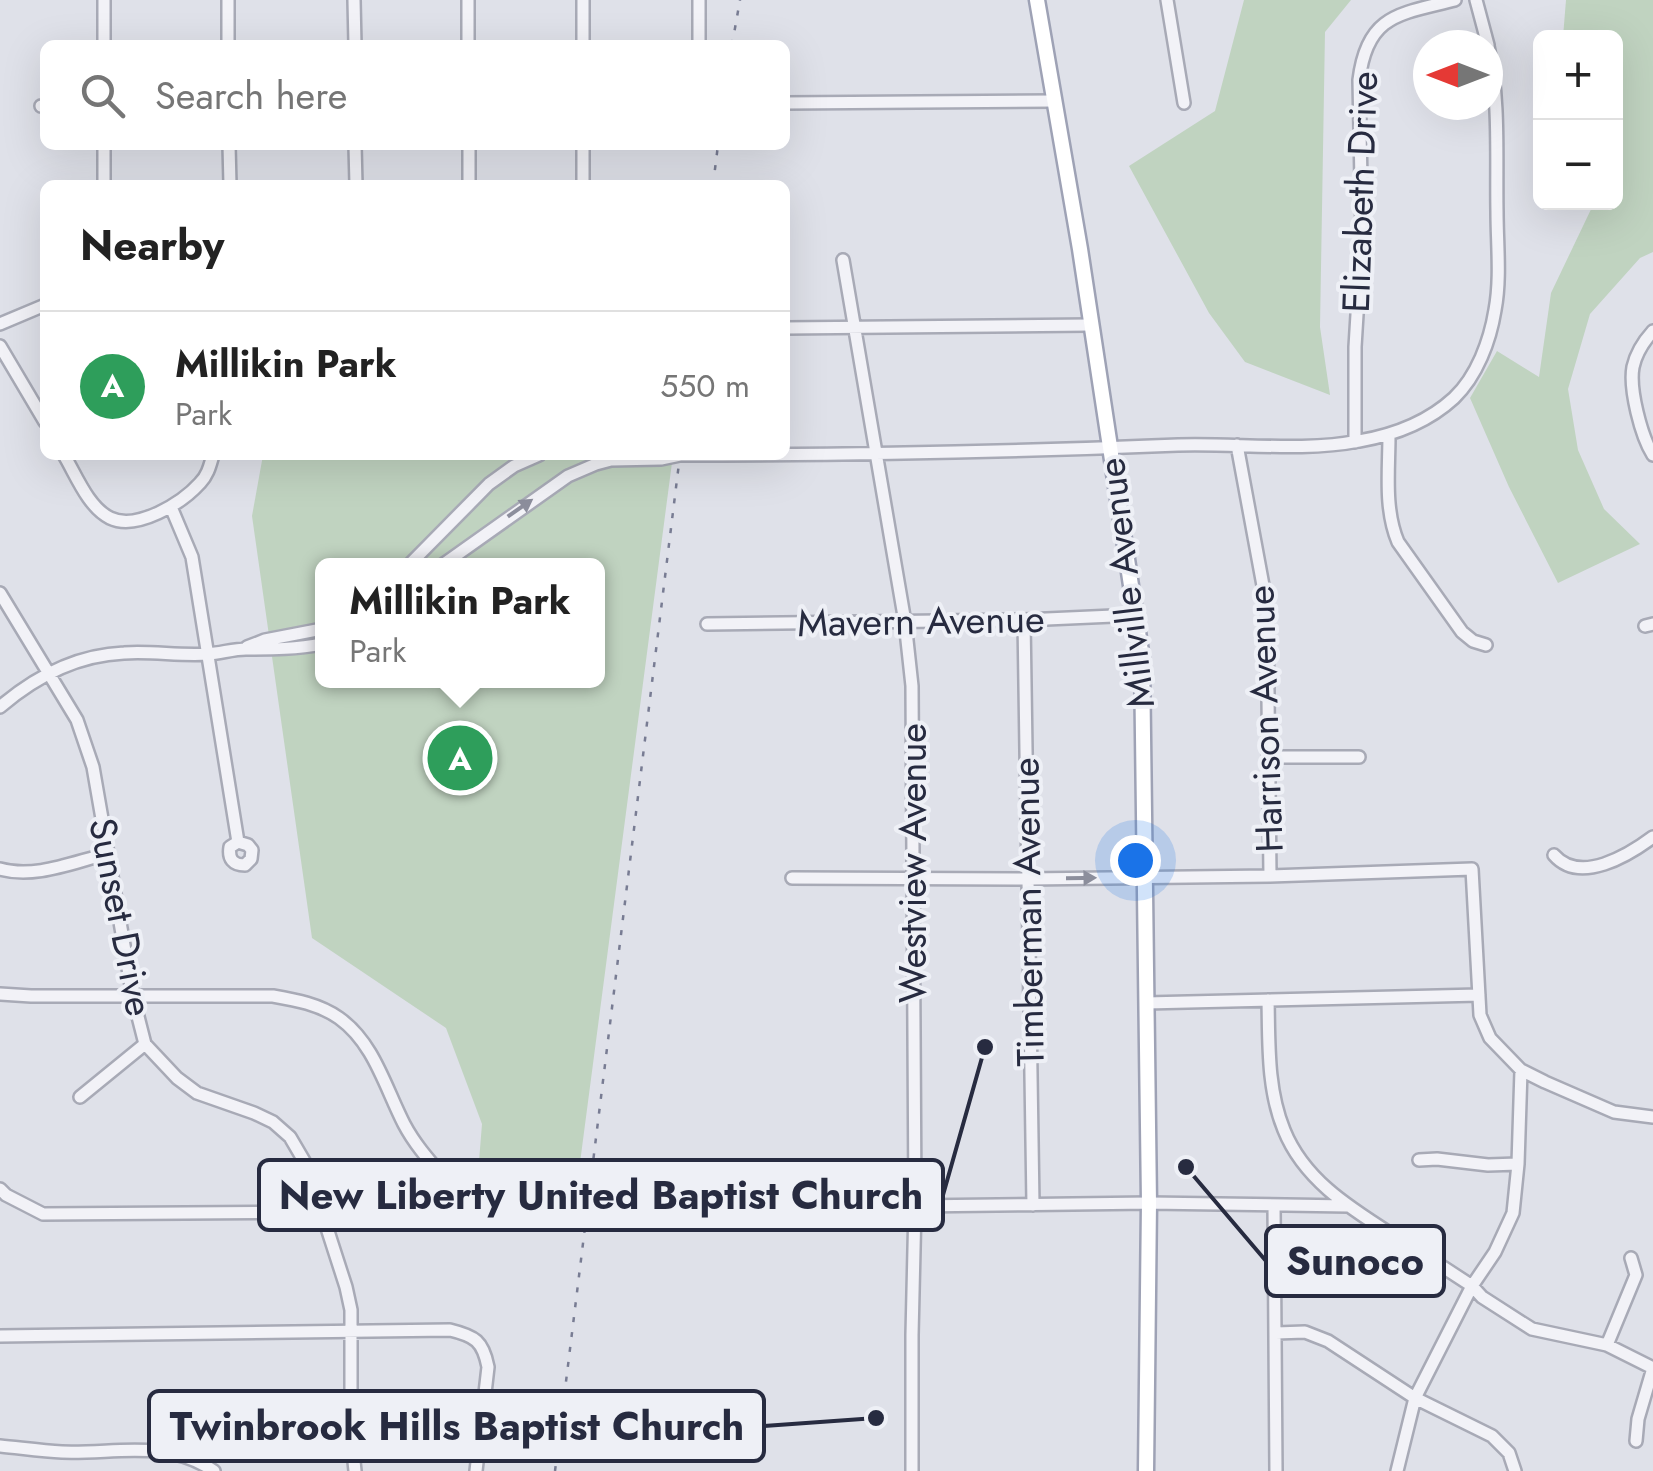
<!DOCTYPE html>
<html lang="en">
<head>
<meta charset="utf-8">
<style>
	:root { --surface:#fff; --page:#f2f2f2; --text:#222; --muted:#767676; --line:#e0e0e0; --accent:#d3473f }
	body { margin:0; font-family:Jost,sans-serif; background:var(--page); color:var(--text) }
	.controls { position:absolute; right:30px; top:30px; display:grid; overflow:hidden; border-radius:15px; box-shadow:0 10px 40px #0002 }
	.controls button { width:90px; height:90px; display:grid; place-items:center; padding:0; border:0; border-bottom:2px solid var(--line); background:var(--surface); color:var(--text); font:50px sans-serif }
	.compass { position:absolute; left:1413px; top:30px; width:90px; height:90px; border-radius:50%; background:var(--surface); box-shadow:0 10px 40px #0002; rotate:270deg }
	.you { position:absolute; left:1135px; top:860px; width:35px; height:35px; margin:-25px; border:8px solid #fff; border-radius:50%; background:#1a73e8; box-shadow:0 0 0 15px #1a73e833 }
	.badge { display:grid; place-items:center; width:65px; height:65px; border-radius:50%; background:var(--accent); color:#fff; font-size:32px; font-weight:700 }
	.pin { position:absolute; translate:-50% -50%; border:5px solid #fff; box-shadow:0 2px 10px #0006 }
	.popup { position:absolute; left:315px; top:558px; width:290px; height:130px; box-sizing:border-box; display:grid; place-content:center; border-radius:15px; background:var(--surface); filter:drop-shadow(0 2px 8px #0005); font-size:32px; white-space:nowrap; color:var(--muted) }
	.popup b { font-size:38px; color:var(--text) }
	.popup::after { content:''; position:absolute; left:50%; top:100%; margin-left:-20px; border:20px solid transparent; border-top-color:var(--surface) }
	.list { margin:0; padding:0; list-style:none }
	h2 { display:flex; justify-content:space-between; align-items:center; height:130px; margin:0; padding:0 40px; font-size:42px }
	h2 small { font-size:32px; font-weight:400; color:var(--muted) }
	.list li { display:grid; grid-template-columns:65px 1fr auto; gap:30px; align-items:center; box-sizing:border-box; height:150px; padding:0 40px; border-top:2px solid var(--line) }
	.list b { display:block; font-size:38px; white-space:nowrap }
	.list p { margin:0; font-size:32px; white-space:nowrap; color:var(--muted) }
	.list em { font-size:32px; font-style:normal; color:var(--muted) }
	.icon { flex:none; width:55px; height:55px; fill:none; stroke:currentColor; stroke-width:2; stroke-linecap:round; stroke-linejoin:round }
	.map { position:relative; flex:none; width:1653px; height:1471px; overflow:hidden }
	.search { position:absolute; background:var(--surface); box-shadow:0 10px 40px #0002; left:40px; top:40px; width:750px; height:110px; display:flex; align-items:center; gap:25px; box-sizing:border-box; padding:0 35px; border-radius:15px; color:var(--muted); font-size:38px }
	.panel { position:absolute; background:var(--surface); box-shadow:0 10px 40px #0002; left:40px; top:180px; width:750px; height:280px; border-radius:15px }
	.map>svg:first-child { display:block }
	.green { fill:#c0d3c0; fill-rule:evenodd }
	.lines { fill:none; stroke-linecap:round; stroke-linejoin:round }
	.minor-casing { stroke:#a8aab6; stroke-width:16 }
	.major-casing { stroke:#9ea2b5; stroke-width:19 }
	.minor { stroke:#f2f2f7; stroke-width:11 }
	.major { stroke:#fff; stroke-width:14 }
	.rail { stroke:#787c93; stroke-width:2.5; stroke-dasharray:5 10; stroke-linecap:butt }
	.oneway { fill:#8c8e9c }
	.labels { text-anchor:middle; stroke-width:8; stroke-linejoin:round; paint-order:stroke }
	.street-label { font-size:38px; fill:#272b40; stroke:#eef0f6 }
	.leader { fill:none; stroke:#272b40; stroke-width:4 }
	.callout-dot { fill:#272b40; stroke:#eef0f6; stroke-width:4 }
	.callout { fill:#eef0f6; stroke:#272b40; stroke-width:4 }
	.callout-label { font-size:40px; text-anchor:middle; font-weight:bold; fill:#272b40 }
</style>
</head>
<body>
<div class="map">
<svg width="1653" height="1471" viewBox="0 0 1653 1471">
	<rect width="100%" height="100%" fill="#dfe1e9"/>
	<path class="green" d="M1244,0H1351L1325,32L1320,327L1330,395L1245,362L1209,313L1129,166L1215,111Z
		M1566,0H1653V252L1640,258L1590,314L1568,389L1578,450L1604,509L1640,544L1558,583L1509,487L1470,398L1497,351L1539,377L1551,293L1594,203L1616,202V38L1563,37Z
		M263,455H673L573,1216L477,1186L482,1124L446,1028L312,938L252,516ZM322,566H598V680H322Z"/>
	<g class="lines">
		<g class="minor-casing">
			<path id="minor" d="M104,0V45
				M228,0V45
				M354,0L355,45
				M699,0V45
				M1167,0L1184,103
				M1476,0L1488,45
				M468,45V0
				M583,45V0
				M785,103L1053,101
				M41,106H45
				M104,145V185
				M229,145L230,185
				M355,145L356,185
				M469,145V185
				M583,185V145
				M843,260L905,622L912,686L915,1206L912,1335V1471
				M0,324L45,305
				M785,328L1090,325
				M1653,331C1644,341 1636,353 1633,367C1629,389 1641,436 1653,455
				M0,346L45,422
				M1389,435C1389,470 1384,509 1398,542L1462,632L1473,641L1486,645
				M1355,442V347L1362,233L1359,80C1367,14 1400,14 1455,0
				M1237,445L1267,607L1270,876
				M64,455C76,475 88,507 110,518C137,531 182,503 200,483C208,475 210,465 213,455
				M171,507L192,557L238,842L230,847C228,859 233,865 245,865L251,859L252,850L248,845L238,842
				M408,566L489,484L514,466L539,455
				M441,566L568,476L596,464L611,460L661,459L680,455C846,455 1012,452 1178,445C1236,443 1303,452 1359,441C1394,435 1428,422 1454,398C1477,376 1490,341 1495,310C1501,278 1497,244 1497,212C1496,158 1500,100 1488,46
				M0,593L77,720L93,767L133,997L145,1044L177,1078L197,1093L254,1113L273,1122L290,1137L307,1166L346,1287L351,1310V1432L355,1471
				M1024,620L1033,1205
				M707,624L1024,620L1136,615
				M1645,626L1653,624
				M247,647L265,640L322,629
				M0,707C35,677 77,655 124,653C152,651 180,656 208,654C221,653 234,649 246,649C273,649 297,649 322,644
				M1269,757H1359
				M1554,855C1580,885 1629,855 1653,837
				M0,869C35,879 73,862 107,854
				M792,878L1028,879L1270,876L1472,869L1480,1015L1490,1038L1521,1070L1545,1082L1614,1112L1653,1117
				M0,994L31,996H273C296,1000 319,1004 339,1018C374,1043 385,1087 404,1124C414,1143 427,1158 441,1174L411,1202L399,1207L323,1212L43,1214L6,1195L0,1189
				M1268,1000C1269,1042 1267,1089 1284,1130C1304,1180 1350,1208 1394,1236C1420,1252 1446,1269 1472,1286L1482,1297L1532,1329L1607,1345L1653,1368L1638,1419L1636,1441
				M1146,1003L1479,995
				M80,1097L145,1044
				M1419,1160L1437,1159L1488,1165L1518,1164
				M1274,1205L1276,1471
				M915,1206L1149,1203L1348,1206
				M1276,1333L1305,1332L1328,1341L1415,1398L1492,1436L1509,1453L1515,1471
				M0,1336L450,1330C475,1336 483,1341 488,1367L476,1471
				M1607,1345L1636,1275L1631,1258
				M0,1446C21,1448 42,1451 62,1452C116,1454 167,1439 214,1471
				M1397,1471L1415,1398L1472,1286L1495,1252L1513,1213L1518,1164L1521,1070"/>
		</g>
		<g class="major-casing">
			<path id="major" d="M1037,0L1080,249L1142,658L1149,1203L1146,1471"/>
		</g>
		<use href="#minor" class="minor"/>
		<use href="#major" class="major"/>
		<path class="rail" d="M732,45L740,0
			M713,185L718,145
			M555,1471L680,455"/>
	</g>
	<defs><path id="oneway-solid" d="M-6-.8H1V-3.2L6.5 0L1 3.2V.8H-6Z" transform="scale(2.5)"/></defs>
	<g class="oneway">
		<use href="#oneway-solid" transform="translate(520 508) rotate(-35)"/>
		<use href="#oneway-solid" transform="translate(1081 878) rotate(-1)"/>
	</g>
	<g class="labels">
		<g class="street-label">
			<text transform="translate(1360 192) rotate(-88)" y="13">Elizabeth Drive</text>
			<text transform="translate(1126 583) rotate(-97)" y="13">Millville Avenue</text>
			<text transform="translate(921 621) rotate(-1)" y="13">Mavern Avenue</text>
			<text transform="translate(1265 719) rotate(-92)" y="13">Harrison Avenue</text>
			<text transform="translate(913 863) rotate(-90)" y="13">Westview Avenue</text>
			<text transform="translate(1028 912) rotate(-91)" y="13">Timberman Avenue</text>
			<text transform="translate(121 917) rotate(79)" y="13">Sunset Drive</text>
		</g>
	</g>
	<path class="leader" d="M985 1047L943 1195M1186 1167L1266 1261M876 1418L764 1426"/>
	<g class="callout-dot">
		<circle cx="985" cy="1047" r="10"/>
		<circle cx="1186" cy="1167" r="10"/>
		<circle cx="876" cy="1418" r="10"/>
	</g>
	<g class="callout">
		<rect x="259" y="1160" width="684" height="70" rx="10"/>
		<rect x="1266" y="1226" width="178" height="70" rx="10"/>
		<rect x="149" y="1391" width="615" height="70" rx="10"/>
	</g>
	<g class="callout-label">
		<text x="601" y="1209">New Liberty United Baptist Church</text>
		<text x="1355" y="1275">Sunoco</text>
		<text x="457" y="1440">Twinbrook Hills Baptist Church</text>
	</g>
</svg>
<div class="controls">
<button>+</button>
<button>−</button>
</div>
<svg class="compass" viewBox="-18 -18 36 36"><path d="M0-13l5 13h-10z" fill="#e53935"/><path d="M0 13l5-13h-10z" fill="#767676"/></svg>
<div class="you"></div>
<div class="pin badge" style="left:460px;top:758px;background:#2e9e5b">A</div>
<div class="popup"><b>Millikin Park</b>Park</div>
<div class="search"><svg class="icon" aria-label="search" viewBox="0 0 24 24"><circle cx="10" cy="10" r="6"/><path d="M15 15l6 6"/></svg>Search here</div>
<section class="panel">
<h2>Nearby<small></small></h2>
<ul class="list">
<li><span class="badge" style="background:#2e9e5b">A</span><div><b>Millikin Park</b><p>Park</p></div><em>550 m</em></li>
</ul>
</section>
</div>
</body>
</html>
